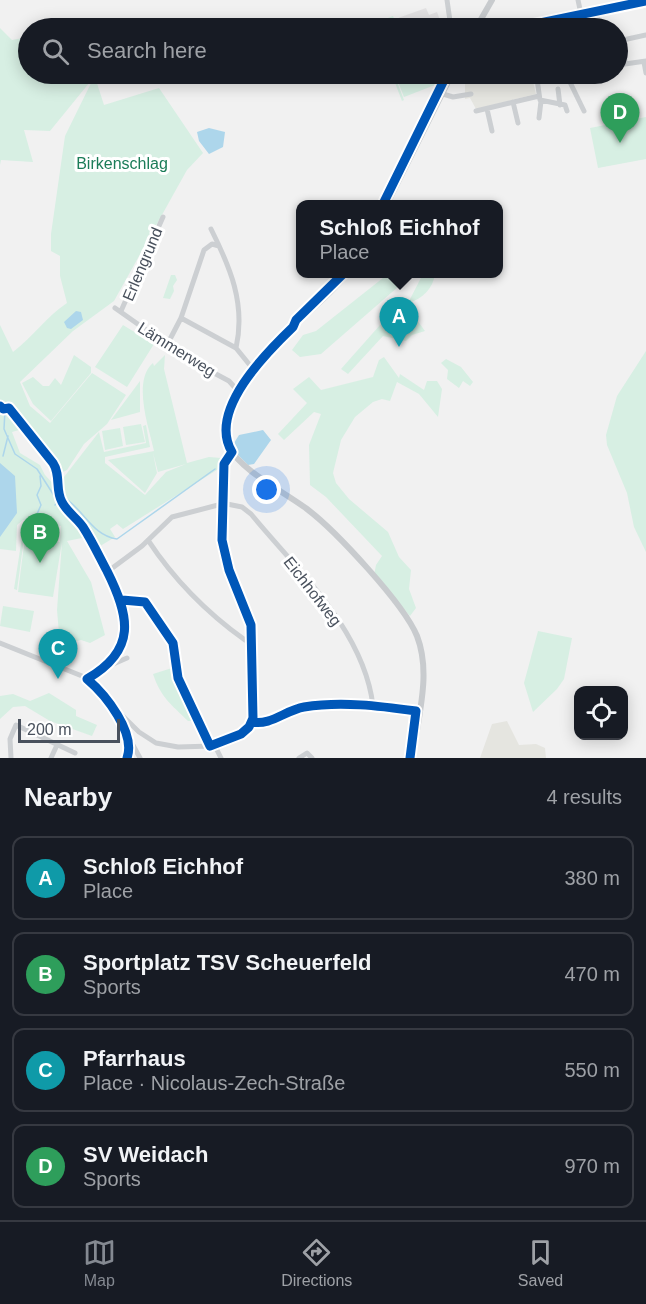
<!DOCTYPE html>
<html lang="en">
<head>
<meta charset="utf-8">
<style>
	:root { --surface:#171b24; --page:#20242c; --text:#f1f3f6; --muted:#9ea1a6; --line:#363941; --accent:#848991 }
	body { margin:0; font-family:Arial,sans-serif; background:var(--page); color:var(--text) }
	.controls { position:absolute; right:18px; bottom:18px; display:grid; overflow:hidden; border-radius:12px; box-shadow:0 3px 15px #0003 }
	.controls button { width:54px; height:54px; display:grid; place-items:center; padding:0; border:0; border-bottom:2px solid var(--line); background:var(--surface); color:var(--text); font:30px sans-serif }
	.scale { position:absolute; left:18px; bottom:15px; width:102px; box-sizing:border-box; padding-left:6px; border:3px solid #49515d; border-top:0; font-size:16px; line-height:21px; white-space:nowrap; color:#49515d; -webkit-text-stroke:4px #fff; paint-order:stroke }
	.you { position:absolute; left:267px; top:490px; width:21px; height:21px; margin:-15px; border:4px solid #fff; border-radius:50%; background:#1a73e8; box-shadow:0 0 0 9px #1a73e833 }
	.badge { display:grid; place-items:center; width:39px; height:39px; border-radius:50%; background:var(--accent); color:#fff; font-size:20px; font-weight:700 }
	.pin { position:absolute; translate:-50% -50px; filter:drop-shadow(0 2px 3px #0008) }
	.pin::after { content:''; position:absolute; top:32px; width:21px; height:18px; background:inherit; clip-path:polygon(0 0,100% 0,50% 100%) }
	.popup { position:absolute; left:296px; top:200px; width:207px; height:78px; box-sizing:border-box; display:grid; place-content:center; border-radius:12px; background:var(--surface); filter:drop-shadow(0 2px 4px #0005); font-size:20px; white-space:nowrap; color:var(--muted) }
	.popup b { font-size:22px; color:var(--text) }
	.popup::after { content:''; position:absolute; left:50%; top:100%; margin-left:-12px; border:12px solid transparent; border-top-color:var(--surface) }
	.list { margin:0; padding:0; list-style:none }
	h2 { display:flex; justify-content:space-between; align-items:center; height:78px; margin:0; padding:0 24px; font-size:26px }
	h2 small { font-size:20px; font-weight:400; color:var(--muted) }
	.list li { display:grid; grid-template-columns:39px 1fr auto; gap:18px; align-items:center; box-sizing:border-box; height:84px; margin:0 12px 12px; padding:0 12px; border:2px solid var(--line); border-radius:12px }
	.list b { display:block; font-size:22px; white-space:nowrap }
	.list p { margin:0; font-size:20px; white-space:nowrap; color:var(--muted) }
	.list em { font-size:20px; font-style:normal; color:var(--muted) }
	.icon { flex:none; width:33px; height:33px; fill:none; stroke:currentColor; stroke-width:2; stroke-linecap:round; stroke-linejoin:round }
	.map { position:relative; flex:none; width:646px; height:758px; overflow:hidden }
	.search { position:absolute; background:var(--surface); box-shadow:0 3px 15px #0003; left:18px; right:18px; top:18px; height:66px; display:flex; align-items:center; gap:15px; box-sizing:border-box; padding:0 21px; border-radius:33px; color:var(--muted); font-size:22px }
	.sheet { height:462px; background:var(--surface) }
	nav { display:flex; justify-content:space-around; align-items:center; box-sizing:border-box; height:84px; border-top:2px solid var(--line); background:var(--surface); font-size:16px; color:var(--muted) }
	nav a { display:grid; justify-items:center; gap:3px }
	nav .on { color:var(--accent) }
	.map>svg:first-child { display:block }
	.commercial { fill:#e5e5e0 }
	.education { fill:#e3e2e3 }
	.green { fill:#d7efe3 }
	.water { fill:#add6eb }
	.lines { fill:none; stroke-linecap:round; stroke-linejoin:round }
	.stream { stroke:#add6eb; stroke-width:1.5 }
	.minor { stroke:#cccfd2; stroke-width:5 }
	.major { stroke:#c8cbce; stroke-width:6 }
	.cycleway-casing { stroke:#fff; stroke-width:13 }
	.cycleway { stroke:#0057b8; stroke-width:9 }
	.labels { text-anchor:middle; stroke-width:6; stroke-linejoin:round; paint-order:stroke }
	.park-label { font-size:16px; fill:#1b7c58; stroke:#fff }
	.street-label { font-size:16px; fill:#49515d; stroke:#fff }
</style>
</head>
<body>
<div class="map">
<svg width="646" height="758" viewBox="0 0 646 758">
	<rect width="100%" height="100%" fill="#f1f1f1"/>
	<path class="commercial" d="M465,74H531L536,94L476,109L470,98L465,99Z
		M507,721L519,745L536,744L545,748L546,758H480L492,724Z"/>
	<path class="education" d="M426,8L429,15L437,12L443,28H401L398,18Z"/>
	<path class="green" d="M393,16L398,28H379L377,22Z
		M0,28L12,40L28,37V74H94L104,105L159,88L203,153L187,170L114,301L73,331L20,382L30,406L50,423L92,373L126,395L107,424L84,444L67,470L61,473L47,453L45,455L19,430L12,432L20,453L40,465L45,475L57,488L63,506L79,523L94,549L82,538L67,541L91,582L105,635L90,643L81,640L60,645L57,610L62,542L53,597L18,592L25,537L60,542L61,526L23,520L17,525L16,551L0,549V325L13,352C33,337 47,316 67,303L60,276V256L51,251V234L65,136L94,77L50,131L24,130L33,162L1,160L0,165Z
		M348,74H394L404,100L402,101L392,75L387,78Z
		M395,74H430L435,85L404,97Z
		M646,117V159L598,168L590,128Z
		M388,274H406V280L321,354L300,357L292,350L303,335L316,331Z
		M423,274H435C433,288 423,299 408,303Z
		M171,275H175L177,280L173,286L174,291L170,299L163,298Z
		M406,305L425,331L412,335L406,341L383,336L348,374L341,369L380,325Z
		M123,325L154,344L127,387L95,367Z
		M646,351V552L634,527L627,493L607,445L606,435L617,396Z
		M74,355L91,367V373L51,421L33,404L22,383L33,377L43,386H49L55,378L61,385Z
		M165,355L164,369L187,463L209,457L221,458L220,468L123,529L117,524L110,529L115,537L97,548L81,522L62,501L59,478L64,477L99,432L104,452L146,443L143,426L146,425L150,447L105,457V463L145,495L166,472L186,464L158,472L153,453L157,473L145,493L108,460L154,451C149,428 132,381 153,363L154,366Z
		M384,357L399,378L400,374L424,390L427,381H437L442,389L438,417L419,394L397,382L390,401L382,399L373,402L355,417L341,440L333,473L336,483L349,499L388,532L399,557L411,570L409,589L416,608L410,616L374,575L376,565L382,556L326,497L310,485L309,445L321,414L314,412L284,440L278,434L307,403L293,389L309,377L321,390L373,377L379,360Z
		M446,359L461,367L473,382L470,386L463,381L459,388L447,379L448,370L441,363Z
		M140,381V412L111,420Z
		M141,424L145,442L126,445L123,427Z
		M120,428L123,446L105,450L102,431Z
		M24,524H26L17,590L14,589Z
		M3,606L34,611L30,632L0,626Z
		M538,631L572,638L564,679L557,689L533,712L524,683Z
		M172,668L174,675L192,721H188C171,704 161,698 153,674Z
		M49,693L76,710V716L97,725L92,736L50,721L25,706L13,707L0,719V696L13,694L30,701Z"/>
	<path class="water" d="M209,128L225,132L223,147L209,154L199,141L197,132Z
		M76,311L81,312L83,320L71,329L67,328L64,322Z
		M263,430L271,440L254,464L248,465L234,451V443L239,435Z
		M0,463L15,476L17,513L0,537Z"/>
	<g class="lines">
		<path class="stream" d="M0,403L5,410L4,429L15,454L37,469L53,494L59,496
			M3,456L8,436
			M63,497C84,509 91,535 117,539L215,469
			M55,505L59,501L58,496
			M37,514L41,505L37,495L41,486L40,476"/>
		<path class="minor" d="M447,0L451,28
			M578,0L581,14
			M597,12L599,28
			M516,28L646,1
			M644,62L646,73
			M625,63L623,40L646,35
			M618,65L646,61
			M541,74L537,79L540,100L565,105L567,111
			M566,74L584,111
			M568,78L588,74
			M558,89L560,105
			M443,94L453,97L471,94
			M513,102L518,123
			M487,109L492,131
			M476,111L539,96
			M539,118L541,101
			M211,229C230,267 246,304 236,348
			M115,308L186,358L229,381L238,391
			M121,311L163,217
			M181,318L236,348L253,369
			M167,345L181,318L204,250L212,244L219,246
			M222,503L242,507L251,514C297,570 364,630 373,706
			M148,540C175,581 206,612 245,640L253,642
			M107,572L142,546L172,517L222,504
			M122,600L145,602L173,643L178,678L210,746
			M0,643L82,676L139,732L156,743L178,747L212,746L245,731L253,718V636L250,620L226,559L222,529L224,464L232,452
			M111,665L127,658
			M87,679C149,643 123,594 93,545
			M112,707L140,758
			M252,722C270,726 286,710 304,707C342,701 382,707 419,712
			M215,746L221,758
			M11,758L10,739L16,725L75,753
			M51,758L57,745
			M127,758L130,745
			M299,758L307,753L312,758"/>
		<path class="major" d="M476,28L492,0
			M387,204L452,74
			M347,274C316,313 261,344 238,390C231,405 222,431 229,447C240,470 286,493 307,509C335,530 404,604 417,636C432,675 417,718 413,758"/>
		<g class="cycleway-casing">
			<path id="cycleway" d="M516,28L646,1
				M383,204L447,74
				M0,406L3,409L9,408L53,463C61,475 55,490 62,502C67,512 77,518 83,527C92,541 99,556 107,571C130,617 137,650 87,679C106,695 136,733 127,758
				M122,600L145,602L173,643L178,678L210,746L241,734L249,727L253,718L251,625L229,570L222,540L224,464L232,452C207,411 267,352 293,327L296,320L343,274
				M252,722C270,726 286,710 304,707C341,701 380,706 416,711L410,758"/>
		</g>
		<use href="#cycleway" class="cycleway"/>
	</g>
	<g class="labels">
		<g class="park-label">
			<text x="122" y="169">Birkenschlag</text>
		</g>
		<g class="street-label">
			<text transform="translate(142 264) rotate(-67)" y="6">Erlengrund</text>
			<text transform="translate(177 349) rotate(32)" y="6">Lämmerweg</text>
			<text transform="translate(313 591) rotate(52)" y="6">Eichhofweg</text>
		</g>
	</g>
</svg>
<div class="controls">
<button><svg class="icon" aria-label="locate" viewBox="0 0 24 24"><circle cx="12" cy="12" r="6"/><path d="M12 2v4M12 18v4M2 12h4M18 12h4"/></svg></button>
</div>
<div class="scale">200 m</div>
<div class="you"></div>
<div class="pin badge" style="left:399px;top:347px;background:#0f9aa8">A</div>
<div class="popup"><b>Schloß Eichhof</b>Place</div>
<div class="pin badge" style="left:40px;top:563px;background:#2e9e5b">B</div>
<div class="pin badge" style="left:58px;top:679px;background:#0f9aa8">C</div>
<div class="pin badge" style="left:620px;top:143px;background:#2e9e5b">D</div>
<div class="search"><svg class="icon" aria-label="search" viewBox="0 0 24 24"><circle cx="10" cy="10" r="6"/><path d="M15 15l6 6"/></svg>Search here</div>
</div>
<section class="sheet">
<h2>Nearby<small>4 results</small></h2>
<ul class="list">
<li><span class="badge" style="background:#0f9aa8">A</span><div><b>Schloß Eichhof</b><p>Place</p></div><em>380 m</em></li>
<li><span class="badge" style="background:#2e9e5b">B</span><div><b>Sportplatz TSV Scheuerfeld</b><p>Sports</p></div><em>470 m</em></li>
<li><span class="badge" style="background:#0f9aa8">C</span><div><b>Pfarrhaus</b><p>Place · Nicolaus-Zech-Straße</p></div><em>550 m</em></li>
<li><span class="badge" style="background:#2e9e5b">D</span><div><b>SV Weidach</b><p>Sports</p></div><em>970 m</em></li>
</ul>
</section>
<nav>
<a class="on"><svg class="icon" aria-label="map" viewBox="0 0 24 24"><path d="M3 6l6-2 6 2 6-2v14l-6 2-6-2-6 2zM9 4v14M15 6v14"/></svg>Map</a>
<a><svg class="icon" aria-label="directions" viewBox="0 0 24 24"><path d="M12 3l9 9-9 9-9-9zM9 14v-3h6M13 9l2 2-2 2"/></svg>Directions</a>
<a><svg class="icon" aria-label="saved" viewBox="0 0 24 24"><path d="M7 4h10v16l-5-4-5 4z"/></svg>Saved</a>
</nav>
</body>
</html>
